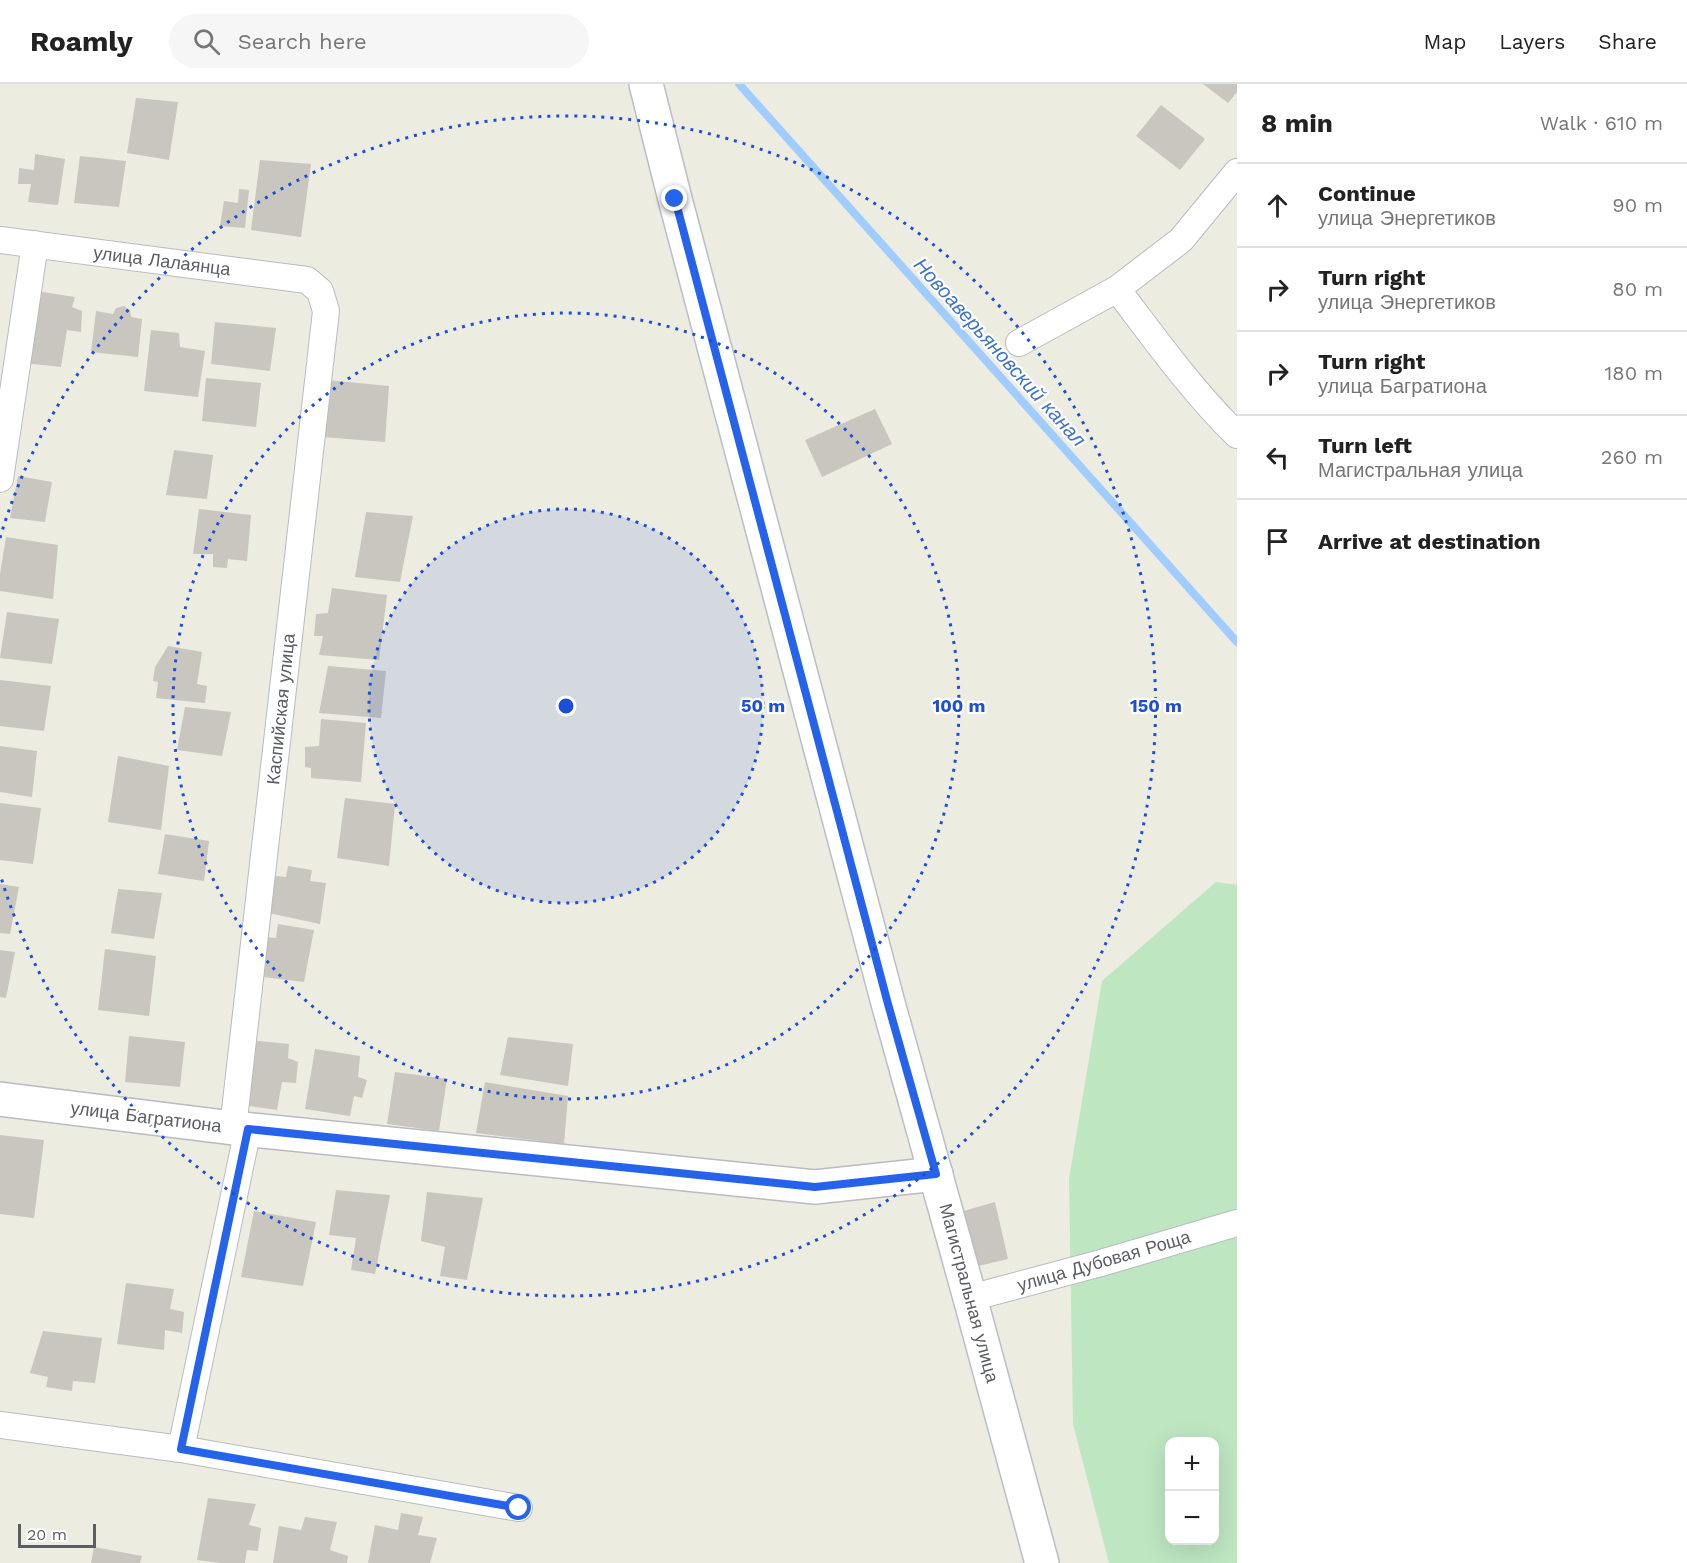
<!DOCTYPE html>
<html lang="en">
<head>
<meta charset="utf-8">
<style>
	:root { --surface:#fff; --page:#f6f6f6; --text:#222; --muted:#767676; --line:#e0e0e0 }
	body { margin:0; font-family:"Work Sans",sans-serif; background:var(--page); color:var(--text) }
	.controls { position:absolute; right:18px; bottom:18px; display:grid; overflow:hidden; border-radius:12px; box-shadow:0 6px 24px #0002 }
	.controls button { width:54px; height:54px; display:grid; place-items:center; padding:0; border:0; border-bottom:2px solid var(--line); background:var(--surface); color:var(--text); font:30px sans-serif }
	.scale { position:absolute; left:18px; bottom:15px; width:78px; box-sizing:border-box; padding-left:6px; border:3px solid #5a5d63; border-top:0; font-size:16px; line-height:21px; white-space:nowrap; color:#5a5d63; -webkit-text-stroke:4px #fff; paint-order:stroke }
	.stop { position:absolute; width:18px; height:18px; margin:-14px; border:4px solid #2563eb; border-radius:50%; background:#fff }
	.stop.end { background:#2563eb; border-color:#fff; box-shadow:0 2px 6px #0008 }
	.list { margin:0; padding:0; list-style:none }
	h2 { display:flex; justify-content:space-between; align-items:center; height:78px; margin:0; padding:0 24px; font-size:26px }
	h2 small { font-size:20px; font-weight:400; color:var(--muted) }
	.list li { display:grid; grid-template-columns:39px 1fr auto; gap:18px; align-items:center; box-sizing:border-box; height:84px; padding:0 24px; border-top:2px solid var(--line) }
	.list b { display:block; font-size:22px; white-space:nowrap }
	.list p { margin:0; font-size:20px; white-space:nowrap; color:var(--muted) }
	.list em { font-size:20px; font-style:normal; color:var(--muted) }
	.icon { flex:none; width:33px; height:33px; fill:none; stroke:currentColor; stroke-width:2; stroke-linecap:round; stroke-linejoin:round }
	.map { position:relative; flex:none; width:1237px; height:1479px; overflow:hidden }
	header { display:flex; align-items:center; gap:36px; box-sizing:border-box; height:84px; padding:0 30px; background:var(--surface); border-bottom:2px solid var(--line) }
	header strong { font-size:28px }
	nav { display:flex; gap:33px; margin-inline-start:auto; font-size:21px }
	.search { width:420px; height:54px; background:var(--page); display:flex; align-items:center; gap:15px; box-sizing:border-box; padding:0 21px; border-radius:33px; color:var(--muted); font-size:22px }
	main { display:flex }
	aside { flex:1; background:var(--surface) }
	.map>svg:first-child { display:block }
	.green { fill:#bde6c1; fill-rule:evenodd }
	.lines { fill:none; stroke-linecap:round; stroke-linejoin:round }
	.stream { stroke:#a0ccff; stroke-width:8 }
	.building { fill:#c8c6be }
	.minor-casing { stroke:#b9bbc1; stroke-width:28 }
	.tertiary-casing { stroke:#b9bbc1; stroke-width:36 }
	.secondary-casing { stroke:#babdc4; stroke-width:36 }
	.minor { stroke:#fff; stroke-width:26 }
	.tertiary { stroke:#fff; stroke-width:33 }
	.secondary { stroke:#fff; stroke-width:33 }
	.route { stroke:#2563eb; stroke-width:8 }
	.ring { fill:none; stroke:#1d4ed8; stroke-width:3; stroke-dasharray:3 6 }
	.labels { text-anchor:middle; stroke-width:4.5; stroke-linejoin:round; paint-order:stroke }
	.street-label { font-size:18px; fill:#5a5d63; stroke:#fff }
	.water-label { font-size:20px; font-style:italic; fill:#3f73c6; stroke:#fff }
	.centre { fill:#1d4ed8; stroke:#fff; stroke-width:3 }
	.ring-label { font-size:18px; text-anchor:middle; font-weight:bold; fill:#1d4ed8; stroke:#fff; stroke-width:4.5; stroke-linejoin:round; paint-order:stroke }
</style>
</head>
<body>
<header>
<strong>Roamly</strong>
<div class="search"><svg class="icon" aria-label="search" viewBox="0 0 24 24"><circle cx="10" cy="10" r="6"/><path d="M15 15l6 6"/></svg>Search here</div>
<nav><a>Map</a><a>Layers</a><a>Share</a></nav>
</header>
<main>
<div class="map">
<svg width="1237" height="1479" viewBox="0 0 1237 1479">
	<rect width="100%" height="100%" fill="#edece1"/>
	<path class="green" d="M1216,798L1237,801V1479H1109L1073,1340L1069,1095L1102,897ZM1170,1358H1214V1456H1170Z"/>
	<g class="lines">
		<path class="stream" d="M739,0L1237,558"/>
	</g>
	<path class="building" d="M1203,0H1237V8L1228,19Z
		M136,14L178,18L169,76L127,69Z
		M1161,21L1205,55L1180,86L1136,52Z
		M35,70L65,75L58,121L28,118L31,100H18L19,84L34,86Z
		M80,72L126,77L119,123L74,119Z
		M260,76L311,80L301,153L251,146Z
		M239,105L249,106L245,144L220,142L224,117L238,119Z
		M36,207L75,213L72,223L82,227L81,248L67,246L61,283L24,279Z
		M124,222L130,226L131,233L142,235L138,273L91,268L96,227L113,230L116,224Z
		M215,238L276,244L270,287L211,280Z
		M151,246L179,249L180,263L205,267L198,313L144,307Z
		M206,294L261,299L256,343L202,337Z
		M327,296L389,302L385,358L323,353Z
		M875,325L892,360L822,393L805,356Z
		M174,366L213,371L207,415L166,411Z
		M18,392L52,398L45,438L10,434Z
		M199,425L251,431L247,477L228,475L227,484L213,483V470H193Z
		M366,428L413,432L400,498L355,493Z
		M6,453L58,461L53,515L0,507V490Z
		M332,504L387,511L379,576L319,571L323,552H314L316,530L328,529Z
		M7,528L59,535L52,580L0,574Z
		M168,562L202,568L197,600L207,602L205,619L156,614L158,598L153,597L155,583Z
		M328,582L386,587L381,634L319,629Z
		M0,596L51,602L44,647L0,642Z
		M185,623L231,628L222,672L177,666Z
		M321,635L366,639L361,698L311,694V684L305,683V663L319,662Z
		M0,662L37,667L32,713L0,708Z
		M118,672L169,682L161,746L108,738Z
		M345,714L395,720L389,782L337,774Z
		M0,719L41,724L33,780L0,776Z
		M165,750L209,757L204,797L158,790Z
		M288,782L312,786L310,797L326,799L320,840L264,828L268,791L286,793Z
		M0,800L19,803L10,850L0,849Z
		M118,805L162,809L154,855L111,849Z
		M278,840L314,846L304,898L255,892L262,853L276,854Z
		M105,865L156,872L149,932L98,926Z
		M0,866L15,868L6,914L0,913Z
		M129,952L185,958L180,1003L125,998Z
		M508,953L573,960L568,1002L500,991Z
		M250,956L289,960L288,974L298,978L296,999L282,998L277,1026L241,1021Z
		M315,965L360,972L358,993L367,996L362,1014L354,1012L350,1032L305,1025Z
		M395,988L447,995L439,1047L387,1040Z
		M485,998L568,1012L564,1060L476,1049Z
		M0,1051L44,1056L34,1134L0,1130Z
		M336,1106L390,1111L375,1190L351,1186L356,1154L329,1151Z
		M427,1108L483,1114L467,1196L440,1192L445,1163L421,1157Z
		M995,1118L1008,1175L974,1183L960,1128Z
		M254,1127L316,1138L303,1202L241,1193Z
		M126,1199L174,1205L170,1225L184,1228L182,1249L165,1246L164,1266L117,1260Z
		M43,1247L102,1254L95,1299L73,1297L72,1307L46,1303L48,1293L30,1289Z
		M208,1414L256,1420L249,1441L261,1444L258,1467L247,1466L245,1479H221L197,1476Z
		M401,1429L423,1433L418,1451L437,1454L430,1479H368L375,1441L398,1446Z
		M305,1433L337,1438L330,1466L348,1472L347,1479H273L279,1442L301,1446Z
		M94,1463L142,1472L140,1479H91Z"/>
	<g class="lines">
		<g class="minor-casing">
			<path id="minor" d="M0,156L307,196L320,207L326,227L233,1044
				M1117,205C1155,255 1192,307 1237,351
				M1019,259L1117,205L1181,156L1237,88
				M0,395L35,160
				M970,1214L1101,1179L1237,1139
				M0,1341L181,1365L519,1424
				M181,1365L248,1045"/>
		</g>
		<g class="tertiary-casing">
			<path id="tertiary" d="M0,1015L233,1044L815,1103L936,1090"/>
		</g>
		<g class="secondary-casing">
			<path id="secondary" d="M646,0L675,115L888,919L970,1214L1042,1479"/>
		</g>
		<use href="#minor" class="minor"/>
		<use href="#tertiary" class="tertiary"/>
		<use href="#secondary" class="secondary"/>
	</g>
	<g class="lines">
		<path class="route" d="M519,1424L181,1365L248,1045L815,1103L936,1090L888,920L675,115"/>
	</g>
	<circle cx="566" cy="622" r="197" fill="#1d4ed8" fill-opacity=".12"/>
	<g class="ring">
		<circle cx="566" cy="622" r="197"/>
		<circle cx="566" cy="622" r="393"/>
		<path d="M0 454A590 590 0 1 1 0 790"/>
	</g>
	<g class="labels">
		<g class="street-label">
			<text transform="translate(162 177) rotate(7)" y="6">улица Лалаянца</text>
			<text transform="translate(281 625) rotate(-84)" y="6">Каспийская улица</text>
			<text transform="translate(146 1033) rotate(7)" y="6">улица Багратиона</text>
			<text transform="translate(1104 1177) rotate(-16)" y="6">улица Дубовая Роща</text>
			<text transform="translate(969 1209) rotate(75)" y="6">Магистральная улица</text>
		</g>
		<g class="water-label">
			<text transform="translate(1000 268) rotate(48)" y="7">Новоаверьяновский канал</text>
		</g>
	</g>
	<circle cx="566" cy="622" r="9" class="centre"/>
	<g class="ring-label">
		<text x="763" y="628">50 m</text>
		<text x="959" y="628">100 m</text>
		<text x="1156" y="628">150 m</text>
	</g>
</svg>
<div class="controls">
<button>+</button>
<button>−</button>
</div>
<div class="scale">20 m</div>
<div class="stop" style="left:519px;top:1424px"></div>
<div class="stop end" style="left:675px;top:115px"></div>
</div>
<aside>
<h2>8 min<small>Walk · 610 m</small></h2>
<ul class="list">
<li><svg class="icon" aria-label="ahead" viewBox="0 0 24 24"><path d="M12 20V5M6 11l6-6 6 6"/></svg><div><b>Continue</b><p>улица Энергетиков</p></div><em>90 m</em></li>
<li><svg class="icon" aria-label="right" viewBox="0 0 24 24"><path d="M7 20v-9h11M14 6l5 5-5 5"/></svg><div><b>Turn right</b><p>улица Энергетиков</p></div><em>80 m</em></li>
<li><svg class="icon" aria-label="right" viewBox="0 0 24 24"><path d="M7 20v-9h11M14 6l5 5-5 5"/></svg><div><b>Turn right</b><p>улица Багратиона</p></div><em>180 m</em></li>
<li><svg class="icon" aria-label="left" viewBox="0 0 24 24"><path d="M17 20v-9H6M10 6l-5 5 5 5"/></svg><div><b>Turn left</b><p>Магистральная улица</p></div><em>260 m</em></li>
<li><svg class="icon" aria-label="arrive" viewBox="0 0 24 24"><path d="M6 21V4h12l-3 4 3 4H6"/></svg><div><b>Arrive at destination</b></div></li>
</ul>
</aside>
</main>
</body>
</html>
